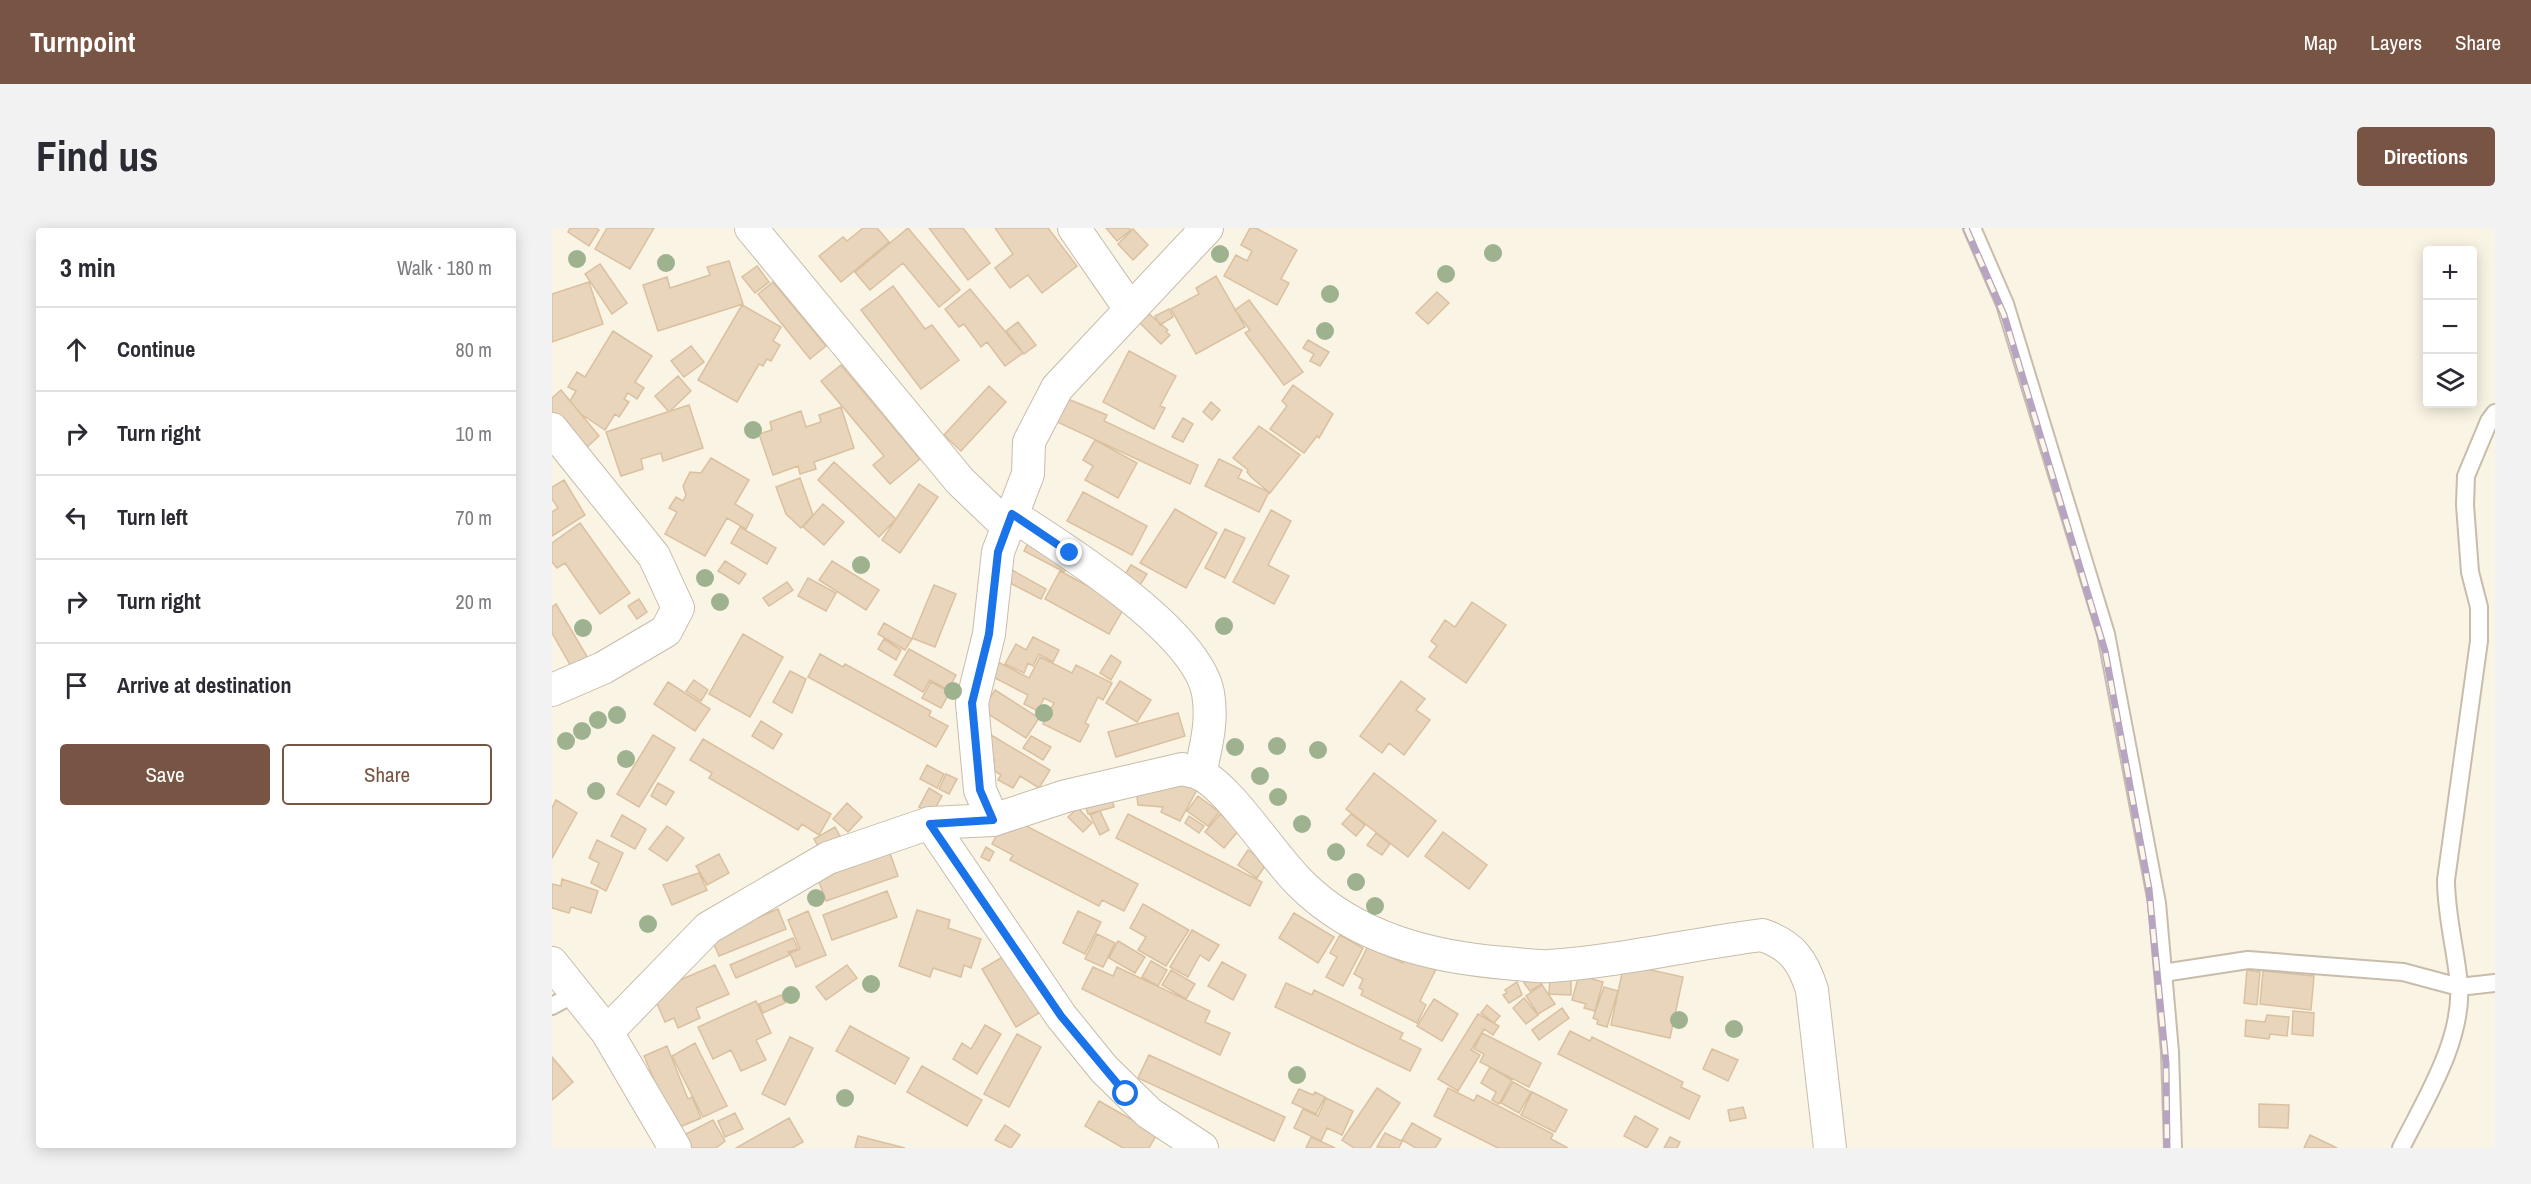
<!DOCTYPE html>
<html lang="en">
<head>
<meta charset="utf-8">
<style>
	:root { --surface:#fff; --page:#f2f2f3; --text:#2b2b33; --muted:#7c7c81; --line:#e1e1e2; --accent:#775443 }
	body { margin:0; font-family:"Archivo Narrow",sans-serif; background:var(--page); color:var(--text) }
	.controls { position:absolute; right:18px; top:18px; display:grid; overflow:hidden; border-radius:6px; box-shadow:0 3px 15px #0003 }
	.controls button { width:54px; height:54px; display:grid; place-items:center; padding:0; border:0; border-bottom:2px solid var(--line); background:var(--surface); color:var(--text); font:30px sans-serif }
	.stop { position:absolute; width:18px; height:18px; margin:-14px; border:4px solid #1a73e8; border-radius:50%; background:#fff }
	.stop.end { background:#1a73e8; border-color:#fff; box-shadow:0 2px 6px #0008 }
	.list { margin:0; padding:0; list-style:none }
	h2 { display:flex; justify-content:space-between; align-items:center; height:78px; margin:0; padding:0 24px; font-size:26px }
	h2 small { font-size:20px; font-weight:400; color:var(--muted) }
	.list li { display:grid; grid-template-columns:39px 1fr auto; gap:18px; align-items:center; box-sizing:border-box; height:84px; padding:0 24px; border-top:2px solid var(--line) }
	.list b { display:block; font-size:22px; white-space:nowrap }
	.list em { font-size:20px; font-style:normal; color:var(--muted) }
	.actions { display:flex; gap:12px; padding:18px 24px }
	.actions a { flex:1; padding:14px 0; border:2px solid var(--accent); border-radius:6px; text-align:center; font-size:21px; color:var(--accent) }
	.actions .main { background:var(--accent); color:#fff }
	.icon { flex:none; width:33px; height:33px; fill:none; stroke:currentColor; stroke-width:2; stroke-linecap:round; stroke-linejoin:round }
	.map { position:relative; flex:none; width:1943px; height:920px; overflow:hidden; border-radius:6px }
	header { display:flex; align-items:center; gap:36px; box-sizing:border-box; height:84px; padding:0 30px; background:var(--accent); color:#fff }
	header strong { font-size:28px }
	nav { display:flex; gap:33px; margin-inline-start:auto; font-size:21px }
	.intro { display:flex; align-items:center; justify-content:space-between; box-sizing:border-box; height:144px; padding:0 36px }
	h1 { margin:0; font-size:42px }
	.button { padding:15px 27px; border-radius:6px; background:var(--accent); color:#fff; font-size:21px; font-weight:700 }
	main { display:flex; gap:36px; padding:0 36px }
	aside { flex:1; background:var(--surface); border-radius:6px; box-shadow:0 3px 15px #0003 }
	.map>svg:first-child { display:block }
	.building { fill:#e8d5bc; stroke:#dbc0a0; stroke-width:1.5 }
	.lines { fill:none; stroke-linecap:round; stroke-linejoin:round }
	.service-casing { stroke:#c8bcab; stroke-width:20 }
	.minor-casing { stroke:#c8bcab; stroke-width:34 }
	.service { stroke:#fff; stroke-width:16 }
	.minor { stroke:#fff; stroke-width:32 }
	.rail-casing { stroke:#b7a4c0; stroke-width:7 }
	.rail { stroke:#fcf8e8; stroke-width:4.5; stroke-dasharray:14; stroke-linecap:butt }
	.tree { fill:#9eb290 }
	.route { stroke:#1a73e8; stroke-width:8 }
</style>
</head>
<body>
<header>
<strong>Turnpoint</strong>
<nav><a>Map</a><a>Layers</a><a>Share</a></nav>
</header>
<div class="intro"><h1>Find us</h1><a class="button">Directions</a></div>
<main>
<aside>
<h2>3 min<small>Walk · 180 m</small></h2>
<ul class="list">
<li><svg class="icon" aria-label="ahead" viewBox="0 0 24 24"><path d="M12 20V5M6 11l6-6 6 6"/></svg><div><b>Continue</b></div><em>80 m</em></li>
<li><svg class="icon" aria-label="right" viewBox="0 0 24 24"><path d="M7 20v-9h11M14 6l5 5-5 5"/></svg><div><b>Turn right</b></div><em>10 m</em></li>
<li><svg class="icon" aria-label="left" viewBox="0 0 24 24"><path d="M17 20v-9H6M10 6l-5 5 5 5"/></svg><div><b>Turn left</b></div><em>70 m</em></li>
<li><svg class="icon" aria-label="right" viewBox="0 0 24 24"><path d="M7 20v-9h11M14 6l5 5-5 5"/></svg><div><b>Turn right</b></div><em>20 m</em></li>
<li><svg class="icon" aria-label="arrive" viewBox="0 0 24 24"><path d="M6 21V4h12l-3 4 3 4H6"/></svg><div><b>Arrive at destination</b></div></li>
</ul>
<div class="actions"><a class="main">Save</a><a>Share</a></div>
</aside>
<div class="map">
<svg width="1943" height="920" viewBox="0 0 1943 920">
	<rect width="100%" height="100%" fill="#f9f4e3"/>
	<path class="building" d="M18,0H44L47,2L37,18L16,4Z
		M55,0H102L78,41L43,21Z
		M311,0H325L337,14L289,54L267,28L291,9L295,13Z
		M356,0L408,62L387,79L351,35L318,62L303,44Z
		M377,0H411L438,35L416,52Z
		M443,0H496L525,38L490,65L476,47L458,60L443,40L461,26Z
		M554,0H577L579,2L565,13Z
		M698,0H704L745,22L729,51L737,55L725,77L672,48L684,27L695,33L700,23L689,17Z
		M581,1L596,17L581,32L566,16Z
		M177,33L191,76L106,103L91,57L115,49L118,60L158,47L155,39Z
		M48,36L75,75L60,86L33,46Z
		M205,38L217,54L203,65L190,49Z
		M664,48L693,99L644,126L619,81L647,66L644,60Z
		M37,54L51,96L0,114V66Z
		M221,54L274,118L258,131L206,66Z
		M341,58L373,101L380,97L407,132L369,161L309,82Z
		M418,61L471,125L453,138L435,114L429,119L412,96L407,99L393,81Z
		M885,64L897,75L876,96L864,85Z
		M697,72L751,144L732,157L693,105L698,102L683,82Z
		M190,77L229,99L221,113L228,117L219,133L215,131L211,138L207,136L185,174L146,152Z
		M617,81L621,89L608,97L603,88Z
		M596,85L616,102L614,104L618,107L609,116L587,94Z
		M466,94L484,117L472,126L454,103Z
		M61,103L100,128L83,154L92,160L85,171L76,165L72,171L77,174L67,189L63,186L53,202L29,186L18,173L24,163L16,159L25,144L33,149Z
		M756,112L777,124L768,138L758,133L762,126L751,120Z
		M139,118L152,134L132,149L119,133Z
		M577,123L624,148L608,178L613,180L602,201L551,174Z
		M289,137L368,231L338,256L321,237L332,228L269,153Z
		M126,148L139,163L117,184L103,168Z
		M741,157L781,186L767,210L765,208L752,225L718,201L735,178L730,173Z
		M437,158L454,174L409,223L392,207Z
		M9,162L47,208L33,221L0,184V170Z
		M511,169L555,187L552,193L646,237L638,256L501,192Z
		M659,174L668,182L660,192L651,184Z
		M137,177L151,220L111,233L109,225L89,231L91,241L69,248L54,204Z
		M289,179L302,220L262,234L264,241L248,246L246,238L221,247L207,206L220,202L218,194L249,183L254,199L269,194L267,187Z
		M631,190L641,196L631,214L620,209Z
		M707,198L748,227L718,265L699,249L695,244L696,242L681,230Z
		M543,212L585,235L566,270L533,252L541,238L531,232Z
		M159,230L197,252L183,276L201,287L194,301L175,290L153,328L113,306L125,284L117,280L124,269L131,273L134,267L131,258L138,244L149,245Z
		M667,231L690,242L686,250L717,264L707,284L653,258Z
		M282,234L344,291L327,309L266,252Z
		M248,250L261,287L249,300L234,286L224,259Z
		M12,252L33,287L0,308V284L6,280L0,271V259Z
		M367,256L386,269L348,325L330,312Z
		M531,264L595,298L580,327L515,293Z
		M271,276L292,294L272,317L251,299Z
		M623,281L665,305L634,360L588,335Z
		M719,282L739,293L716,337L737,348L722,376L681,354Z
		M28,295L78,365L48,386L13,335L5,340L0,334V315Z
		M188,299L224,320L215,336L179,315Z
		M673,301L693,310L673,350L653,340Z
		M477,313L517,334L512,344L472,323Z
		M173,333L194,346L187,356L166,343Z
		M280,333L327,362L314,382L267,352Z
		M579,337L595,346L588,357L572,348Z
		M460,342L494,361L489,371L454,353Z
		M508,343L573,378L557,406L493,371Z
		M256,350L284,365L274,383L246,368Z
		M235,354L241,362L217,378L211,370Z
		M382,357L404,366L383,419L360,410Z
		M87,371L95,384L85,391L76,378Z
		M920,374L954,397L914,455L877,429L885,418L879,413L893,392L903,399Z
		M4,376L37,432L21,442L0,405V379Z
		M332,395L360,411L353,422L326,406Z
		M191,406L231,429L198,489L157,466Z
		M481,409L507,422L501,434L487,426L481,438L476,435L472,445L453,436L464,416L474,422Z
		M332,411L349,422L344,432L326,421Z
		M357,421L404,447L396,462L378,452L371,464L342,447Z
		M268,426L291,439L293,436L379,483L377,488L396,498L384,519L256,449Z
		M559,427L569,434L559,452L548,445Z
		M488,429L520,445L524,437L560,455L551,472L546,469L533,495L537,497L528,514L491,496L502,475L492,470L486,483L472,476L476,467L439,448L446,434L477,450Z
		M238,443L254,451L240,485L221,474Z
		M142,452L156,462L149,473L134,463Z
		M568,453L599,472L585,494L554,475Z
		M849,453L873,471L864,482L878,492L852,527L837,515L830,525L808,508Z
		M116,454L158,481L143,503L102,476Z
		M379,454L398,464L389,480L370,470Z
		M443,462L487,490L474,510L430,482Z
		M626,485L633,508L564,529L556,504Z
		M209,493L230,506L221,521L200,508Z
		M101,507L123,520L87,579L65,566Z
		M439,507L498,542L487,560L468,548L461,560L446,552L449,547L438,540L443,532L429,524Z
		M479,508L499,519L491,532L471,520Z
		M151,511L279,586L267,607L250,596L246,602L157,550L160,545L138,532Z
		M375,537L392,546L385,560L368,551Z
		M623,545L647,558L628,593L609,584L611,579L586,577L584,559Z
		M822,545L884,593L856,629L794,581Z
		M394,546L405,551L397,566L387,561Z
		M106,555L122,564L114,577L99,568Z
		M377,560L390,568L380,586L367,579Z
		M557,560L562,579L536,586L530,567Z
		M646,568L667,584L656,598L635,583Z
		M4,572L25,585L0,630V580Z
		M295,575L310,589L296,604L281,591Z
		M526,580L540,595L531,604L516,589Z
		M548,583L557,602L548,607L538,587Z
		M576,586L710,654L698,678L564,610Z
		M668,586L687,602L672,620L653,604Z
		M799,586L813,597L804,608L790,596Z
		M70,587L94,601L83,621L59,608Z
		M455,588L586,656L572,683L550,672L547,678L458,632L461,627L440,616Z
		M637,588L652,598L647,605L633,595Z
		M115,598L132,610L115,633L97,621Z
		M283,599L288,608L267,620L262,611Z
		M891,604L935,637L917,661L873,628Z
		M824,605L838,616L830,627L815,617Z
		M45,612L71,625L54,663L39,655L47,635L37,630Z
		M434,619L442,624L437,633L429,629Z
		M696,622L715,635L705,650L686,637Z
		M338,625L346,648L274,673L266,651Z
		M167,626L177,645L155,657L144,638Z
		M147,645L155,662L120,677L111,657Z
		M10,651L46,663L39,685L19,679L17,685L0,680V656L9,658Z
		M335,663L345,689L280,712L271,687Z
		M591,676L637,702L614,738L586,722L594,709L578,700Z
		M226,681L234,701L167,728L159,709Z
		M365,682L398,692L396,700L429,711L419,740L412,737L409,749L381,740L378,749L347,738Z
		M256,683L274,727L244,739L238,725L248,721L236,692Z
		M526,683L549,694L533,726L511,715Z
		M742,685L782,709L766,735L727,710Z
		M640,702L667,717L657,733L648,727L636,749L618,739Z
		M545,706L563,715L551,739L533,731Z
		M788,707L811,720L791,758L774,749L785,729L778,725Z
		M241,710L246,721L236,724L238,727L184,750L178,737Z
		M566,713L593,729L583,745L557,730Z
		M816,718L851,735L855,726L884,741L868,773L874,777L865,795L809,767L811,762L807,760L811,751L802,746Z
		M454,727L487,785L464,799L430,741Z
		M599,733L615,742L606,758L590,749Z
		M670,734L694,747L681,772L656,758Z
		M1072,736L1131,749L1118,810L1059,797Z
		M163,737L177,766L144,780L148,790L126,800L122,790L113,794L100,764Z
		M295,737L305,750L274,772L264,759Z
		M541,739L561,748L565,739L658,783L653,794L678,805L668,827L530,761Z
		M619,742L643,756L634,771L610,757Z
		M1695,742L1708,744L1705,777L1692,775Z
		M1711,743L1762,748L1759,782L1708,776Z
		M1027,747L1051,754L1043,783L1032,780L1034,776L1020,772Z
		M985,748L990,756L978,763L972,755Z
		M998,750L1019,752V767L997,766Z
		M965,754L970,767L957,775L951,767L955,765L953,762Z
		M734,755L760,767L762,762L851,805L848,811L869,821L858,843L723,779Z
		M990,757L1003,776L986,786L974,768Z
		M1052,759L1066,763L1055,799L1045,796L1046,792L1041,790Z
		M229,767L233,775L211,785L207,776Z
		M972,770L986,787L974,796L961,780Z
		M882,771L906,786L890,813L865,798Z
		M204,773L219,805L204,812L214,832L189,843L179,822L161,831L146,799Z
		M935,777L948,788L942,795L929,785Z
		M1010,780L1017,790L987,812L980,802Z
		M1741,783L1762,785L1761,808L1740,806Z
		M926,786L947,798L941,807L932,801L919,822L928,827L906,863L886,851Z
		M1715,787L1737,789L1735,808L1718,806L1717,811L1693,808L1694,792L1713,794Z
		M433,797L449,806L425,846L401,831L410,815L419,821Z
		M298,798L357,830L343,856L284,823Z
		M1018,803L1038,813L1040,809L1131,854L1129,859L1148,868L1137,891L1006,826Z
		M930,805L989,835L977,859L928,834L932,826L922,821Z
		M465,806L489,819L457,879L432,866Z
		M238,809L261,820L233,877L210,866Z
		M143,815L175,878L151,889L120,828Z
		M115,818L136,871L140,869L149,890L123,901L92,828Z
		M1160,821L1186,832L1176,853L1151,841Z
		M597,827L733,889L722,913L586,850Z
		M0,829L21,854L0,872Z
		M370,838L430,872L415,898L355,864Z
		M938,839L960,852L947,876L940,872L944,864L929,855Z
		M961,854L979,864L967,885L949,875Z
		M825,860L848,875L818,920H802L790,912Z
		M896,860L922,873L925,867L1001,906L999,911L1016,920H946L882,888Z
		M747,861L761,867L763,864L773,869L764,886L740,875Z
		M980,864L1015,882L1003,904L969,887Z
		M774,870L801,883L790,907L775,900L769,913L742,900L751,881L766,888Z
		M547,873L605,906L597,920H571L533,898Z
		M1707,876L1737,877L1736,900L1707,899Z
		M1191,879L1194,890L1178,893L1176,882Z
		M183,885L191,901L173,909L166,893Z
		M1083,888L1106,901L1095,920L1072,908Z
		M237,890L251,914L240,920H184Z
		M161,892L173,913L164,920H137L130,908Z
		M860,895L889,911L883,920H864L850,912Z
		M453,897L468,907L459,920L443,912Z
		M833,905L850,913L847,920L825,919Z
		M1758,907L1785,920H1752Z
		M306,908L353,920H303Z
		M759,909L783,920H754Z
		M1118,909L1128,914L1125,920H1112Z"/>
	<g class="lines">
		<g class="service-casing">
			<path id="service" d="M1420,0L1453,76L1554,406L1605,675L1618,824L1621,920
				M1611,745L1696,732L1851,744L1907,759L1943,755
				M0,778L24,765
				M1849,920C1873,872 1911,812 1907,757C1904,722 1894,688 1894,652L1927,413V379L1918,344L1913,277L1914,248L1937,193L1943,185"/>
		</g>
		<g class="minor-casing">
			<path id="minor" d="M199,0L408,253L455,298
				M522,0L578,81
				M0,201L102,328L126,380L114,403L51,440L0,462
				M460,287C512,321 644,402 656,465C661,493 654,518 648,546
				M441,592L428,562L420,475L437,406L446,324L476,246L477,214L505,160L655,0
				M378,595L509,788L552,841L597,885L650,920
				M0,735L55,804L123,920
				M55,804L156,700L276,630L378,595L441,592L514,568L630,541C635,543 643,543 648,546C678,560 721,629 749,656C803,710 879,729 953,735C968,736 984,739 998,738C1070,733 1140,716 1210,707C1240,717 1251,733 1260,762L1278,920"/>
		</g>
		<use href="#service" class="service"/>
		<use href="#minor" class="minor"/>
		<g class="rail-casing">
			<path id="rail" d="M1414,0L1452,87L1553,423L1597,661L1614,835L1615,920"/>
		</g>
		<use href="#rail" class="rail"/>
	</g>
	<g class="tree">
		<circle cx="941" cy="25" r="9"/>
		<circle cx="668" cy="26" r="9"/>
		<circle cx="25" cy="31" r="9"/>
		<circle cx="114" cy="35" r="9"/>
		<circle cx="894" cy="46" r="9"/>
		<circle cx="778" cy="66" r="9"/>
		<circle cx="773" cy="103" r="9"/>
		<circle cx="201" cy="202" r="9"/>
		<circle cx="309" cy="337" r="9"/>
		<circle cx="153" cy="350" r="9"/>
		<circle cx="168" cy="374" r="9"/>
		<circle cx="672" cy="398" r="9"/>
		<circle cx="31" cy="400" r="9"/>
		<circle cx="401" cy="463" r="9"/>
		<circle cx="492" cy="485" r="9"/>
		<circle cx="65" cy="487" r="9"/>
		<circle cx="46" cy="492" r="9"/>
		<circle cx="30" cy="503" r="9"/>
		<circle cx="14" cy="513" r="9"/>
		<circle cx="725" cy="518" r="9"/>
		<circle cx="683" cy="519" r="9"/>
		<circle cx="766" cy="522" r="9"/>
		<circle cx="74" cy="531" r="9"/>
		<circle cx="708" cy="548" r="9"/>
		<circle cx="44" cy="563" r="9"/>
		<circle cx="726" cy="569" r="9"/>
		<circle cx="750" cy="596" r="9"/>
		<circle cx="784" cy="624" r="9"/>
		<circle cx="804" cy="654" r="9"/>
		<circle cx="264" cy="670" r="9"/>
		<circle cx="823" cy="678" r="9"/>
		<circle cx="96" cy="696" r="9"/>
		<circle cx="319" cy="756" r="9"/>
		<circle cx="239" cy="767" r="9"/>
		<circle cx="1127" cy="792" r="9"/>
		<circle cx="1182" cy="801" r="9"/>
		<circle cx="745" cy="847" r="9"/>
		<circle cx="293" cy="870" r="9"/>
	</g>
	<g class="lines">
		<path class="route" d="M518,325L460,286L446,324L437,406L420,475L428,562L441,592L378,596L509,788L574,866"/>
	</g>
</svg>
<div class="controls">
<button>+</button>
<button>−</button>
<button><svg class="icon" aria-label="layers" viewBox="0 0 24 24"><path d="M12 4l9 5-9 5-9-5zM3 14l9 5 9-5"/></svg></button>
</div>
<div class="stop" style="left:574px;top:866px"></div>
<div class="stop end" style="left:518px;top:325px"></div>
</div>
</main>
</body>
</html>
